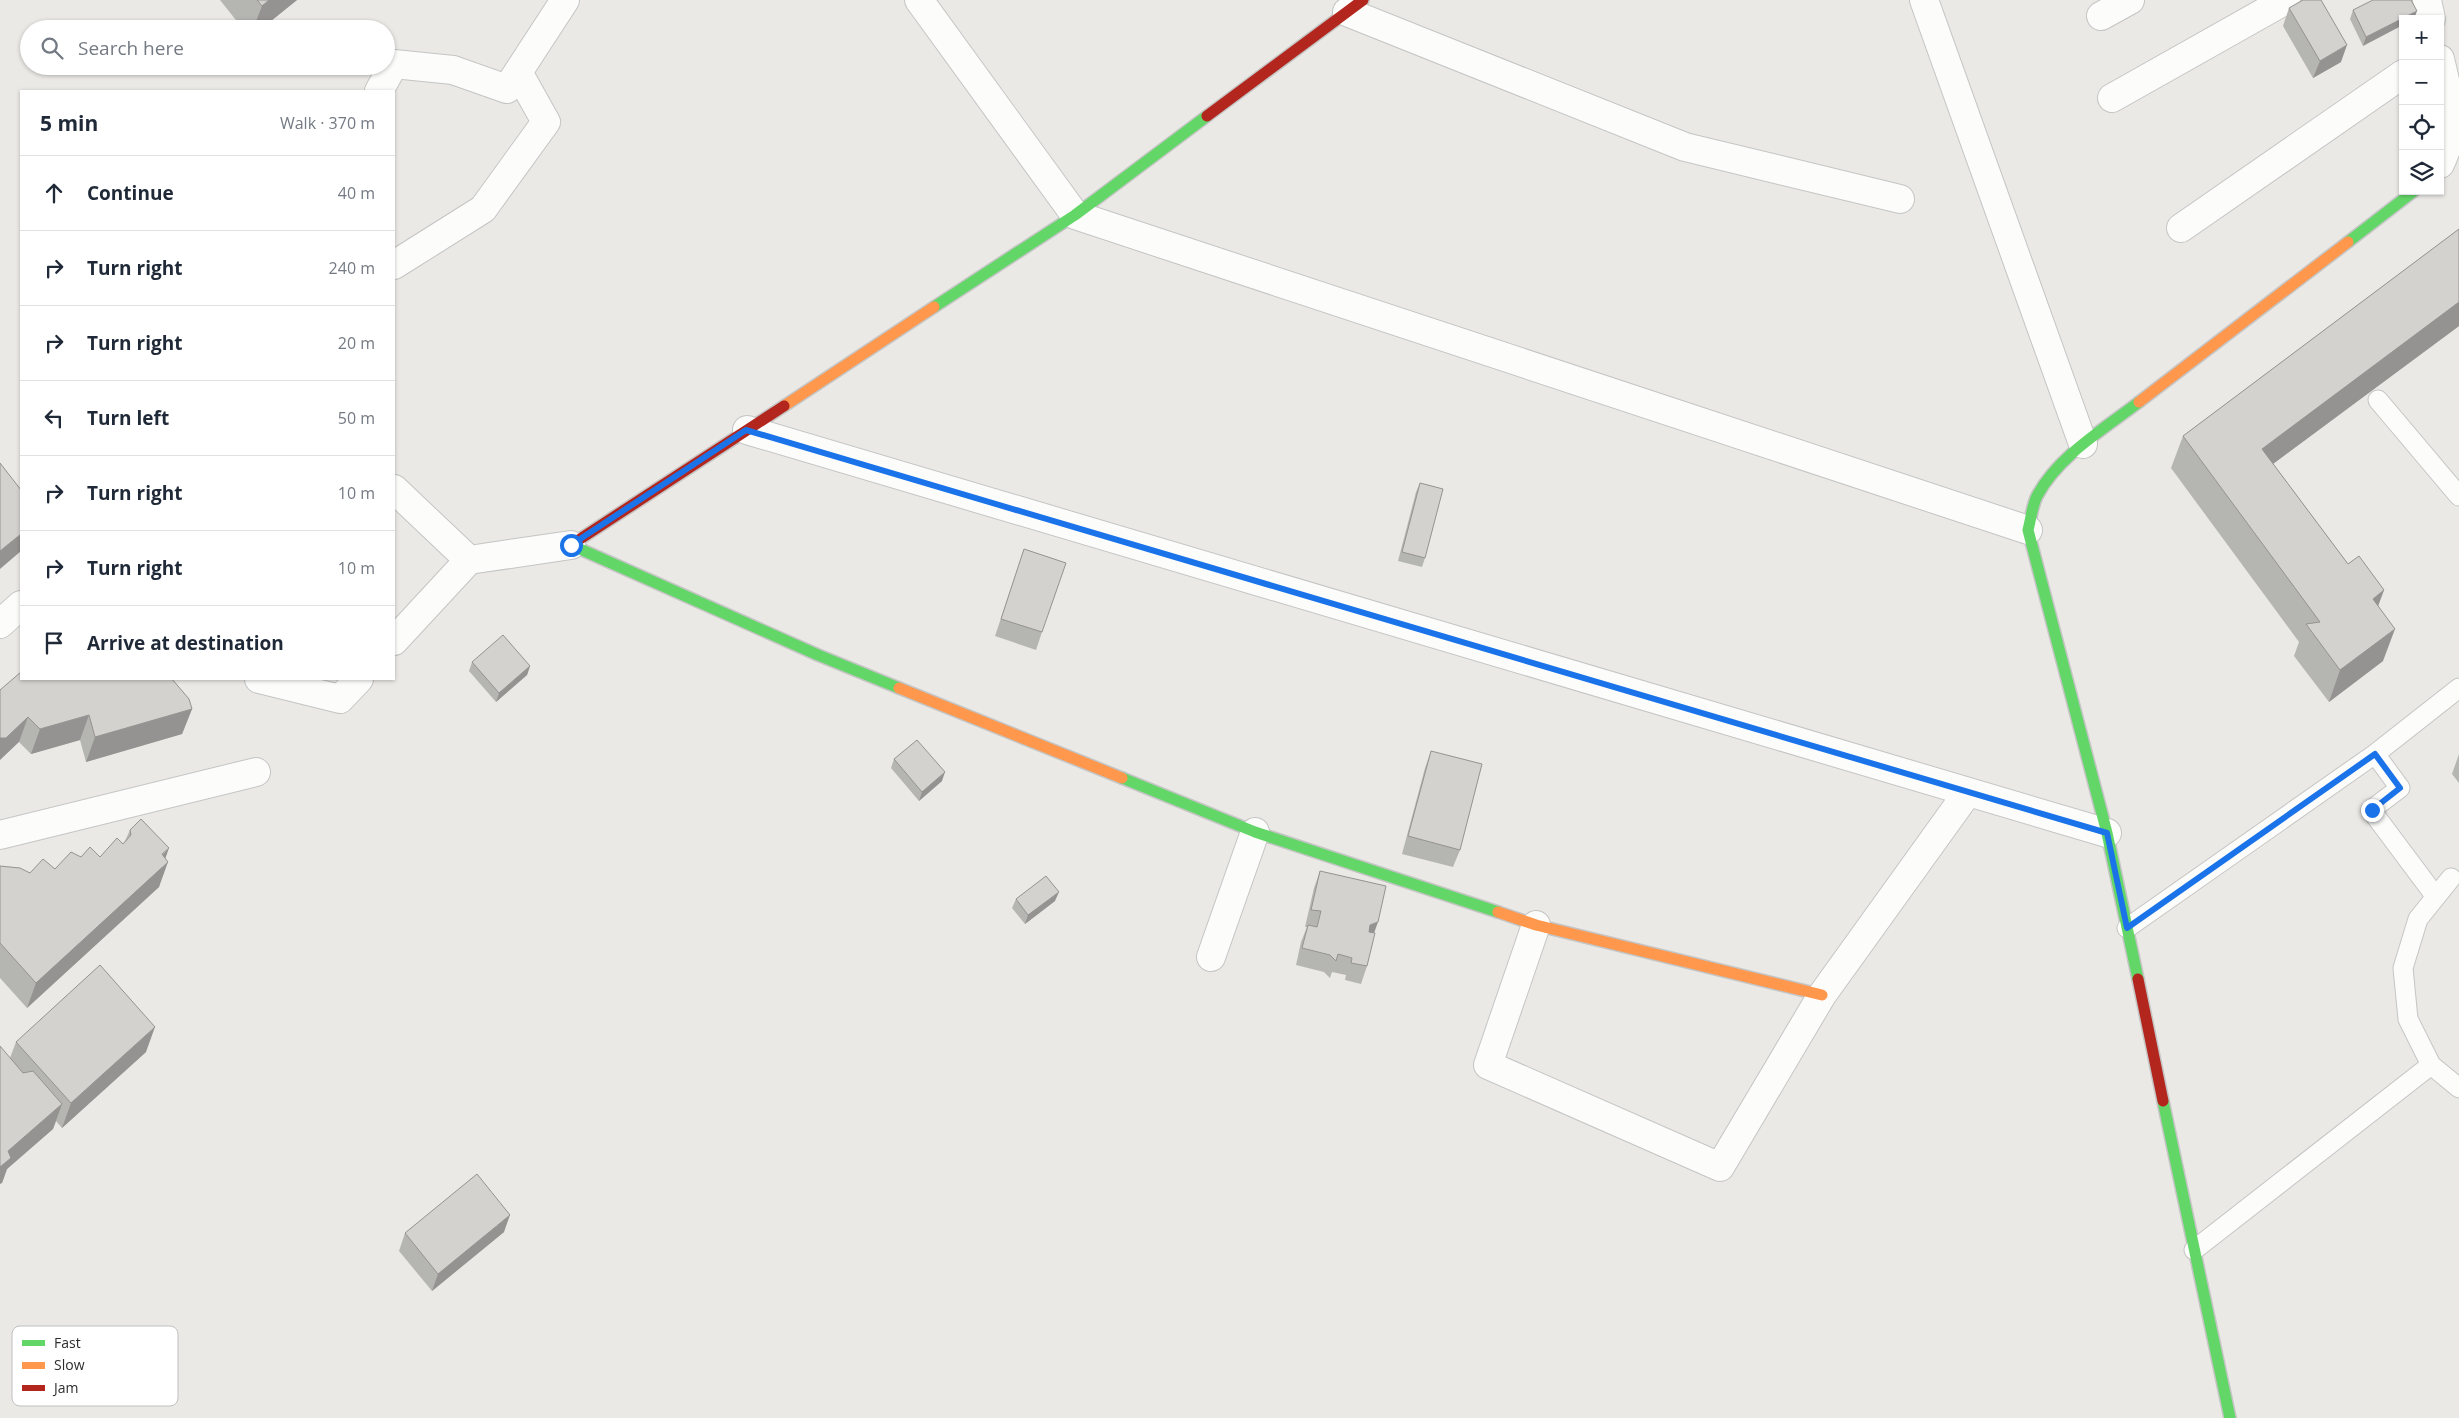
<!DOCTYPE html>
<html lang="en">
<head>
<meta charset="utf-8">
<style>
	:root { --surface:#fff; --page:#f2f2f3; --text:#1f2937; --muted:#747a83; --line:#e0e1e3 }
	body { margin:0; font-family:"Open Sans",sans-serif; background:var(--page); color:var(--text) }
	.controls { position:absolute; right:15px; top:15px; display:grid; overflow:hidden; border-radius:0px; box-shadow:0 1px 4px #0004 }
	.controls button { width:45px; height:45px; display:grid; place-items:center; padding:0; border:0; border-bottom:1px solid var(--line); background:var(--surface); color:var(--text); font:25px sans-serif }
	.stop { position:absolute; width:15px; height:15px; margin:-11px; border:4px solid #1a73e8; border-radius:50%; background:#fff }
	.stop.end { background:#1a73e8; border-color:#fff; box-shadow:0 1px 5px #0008 }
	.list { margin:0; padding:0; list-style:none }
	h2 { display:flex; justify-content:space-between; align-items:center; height:65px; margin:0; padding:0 20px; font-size:21px }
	h2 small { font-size:16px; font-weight:400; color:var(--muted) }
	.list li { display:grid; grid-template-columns:32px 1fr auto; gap:15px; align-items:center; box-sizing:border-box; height:75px; padding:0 20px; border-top:1px solid var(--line) }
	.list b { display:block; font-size:19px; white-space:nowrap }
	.list em { font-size:16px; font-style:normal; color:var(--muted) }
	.icon { flex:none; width:28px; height:28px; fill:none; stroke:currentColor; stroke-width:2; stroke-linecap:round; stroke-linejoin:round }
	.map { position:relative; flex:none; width:2459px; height:1418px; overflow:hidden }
	.search { position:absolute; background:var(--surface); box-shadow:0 1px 4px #0004; left:20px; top:20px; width:375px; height:55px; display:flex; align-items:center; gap:12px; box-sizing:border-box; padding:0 18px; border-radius:28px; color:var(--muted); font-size:19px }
	.panel { position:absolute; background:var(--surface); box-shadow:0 1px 4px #0004; left:20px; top:90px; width:375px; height:590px; border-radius:0px }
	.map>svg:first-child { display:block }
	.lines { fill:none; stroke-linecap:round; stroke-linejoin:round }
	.lane-casing { stroke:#c4c5c4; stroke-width:21 }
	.street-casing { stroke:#c4c5c4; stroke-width:30 }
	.fast-casing { stroke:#c4c5c4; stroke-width:14 }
	.slow-casing { stroke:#c4c5c4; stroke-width:14 }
	.jam-casing { stroke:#c4c5c4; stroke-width:14 }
	.lane { stroke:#fcfcfb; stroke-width:19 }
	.street { stroke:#fcfcfb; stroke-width:28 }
	.fast { stroke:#63d668; stroke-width:11 }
	.slow { stroke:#ff974d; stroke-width:11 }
	.jam { stroke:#b3261e; stroke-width:11 }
	.wall { fill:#b5b5b2 }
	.shaded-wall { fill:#949391 }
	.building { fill:#d3d2cf; stroke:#949391 }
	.route { stroke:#1a73e8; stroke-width:6 }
	.key { fill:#fff; stroke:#c0c0c0; stroke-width:1 }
	.key-label { font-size:14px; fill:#2d2d2d }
</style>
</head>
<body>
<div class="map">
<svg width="2459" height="1418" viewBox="0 0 2459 1418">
	<rect width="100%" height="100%" fill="#eae9e5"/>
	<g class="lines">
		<g class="lane-casing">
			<path id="lane" d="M2378,400L2459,496
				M2375,754L2400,788L2371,810L2436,897
				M2451,878L2418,919L2403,968L2408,1019L2431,1065L2459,1088
				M2127,928L2375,754L2459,688
				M2194,1250L2431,1065"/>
		</g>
		<g class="street-casing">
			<path id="street" d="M919,0L1075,215L2028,530
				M1924,0L2083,444
				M2427,0L2431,19
				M1347,12L1685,147L1900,199
				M2101,16L2130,0
				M2440,59C2449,98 2459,126 2440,164
				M379,91L394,64L453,70L507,89L565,0
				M2112,98L2286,0
				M2181,228L2403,74
				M394,265L483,209L546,122L518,72
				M747,430L2107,833
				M394,489L469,560
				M0,624L21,605
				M394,641L469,560L571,545
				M259,679L340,699L359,679
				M0,835L256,772
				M1536,925L1488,1065L1720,1167L1822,995L1968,792
				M1211,957L1255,832"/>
		</g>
		<g class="fast-casing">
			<path id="fast" d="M2348,242L2414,191
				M934,307L1075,215L1207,116
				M577,541L571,545L818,655L899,688
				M1122,778L1255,832L1498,912
				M2138,979L2107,833L2028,530C2031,519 2032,506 2037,496C2058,456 2104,429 2139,402
				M2163,1101L2230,1418"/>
		</g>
		<g class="slow-casing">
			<path id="slow" d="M2139,402L2348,242
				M784,406L934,307
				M899,688L1122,778
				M1498,912L1536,925L1822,995"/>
		</g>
		<g class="jam-casing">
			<path id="jam" d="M1207,116L1363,0
				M577,541L784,406
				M2138,979L2163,1101"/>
		</g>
		<use href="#lane" class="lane"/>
		<use href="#street" class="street"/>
		<use href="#fast" class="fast"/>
		<use href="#slow" class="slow"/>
		<use href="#jam" class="jam"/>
	</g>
	<path class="wall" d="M220,0H297L261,29H243Z
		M2411,0L2363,46L2350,19L2353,10Z
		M2289,8L2341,62L2313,78L2283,26Z
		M2459,229V326L2273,464L2348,564L2384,590L2378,606L2383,661L2329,702L2294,656L2299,642L2171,468L2183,436Z
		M1420,483L1425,558L1422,567L1398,561L1416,492Z
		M1024,549L1042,632L1036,650L995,636Z
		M472,662L530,666L527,675L496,702L469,671Z
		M0,690L192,709L182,734L86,762L80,740L31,754L19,742Z
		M1431,751L1460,850L1453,867L1402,854L1425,768Z
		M2459,754V783L2452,774Z
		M894,759L942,781L919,801L891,768Z
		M130,830L165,858L159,887L27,1008L0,978V866L30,873L55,869L81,857H100L123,844L125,841Z
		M1320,871L1374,933L1367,966L1361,984L1345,980L1346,975L1332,972L1330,978L1324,972L1296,965L1301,942L1307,927H1305L1314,888Z
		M1016,899L1055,901L1025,924L1012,908Z
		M16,1042L146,1052L62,1128L56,1121L53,1129L7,1169L2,1183L10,1058Z
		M504,1232L432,1291L399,1251L405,1233Z"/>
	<path class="shaded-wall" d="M269,0H297L261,29H253L262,6Z
		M2417,11L2414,19H2403V25L2363,46L2366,37Z
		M2347,45L2341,62L2313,78L2320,61Z
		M2459,302V326L2250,481L2262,449Z
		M21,534V551L0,569V551Z
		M2384,590L2372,622L2373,599Z
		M2395,629L2383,661L2329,702L2340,670Z
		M530,666L527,675L496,702L499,693Z
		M192,709L182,734L86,762L95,737Z
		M89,715L80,740L31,754L40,729Z
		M28,717L19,742L0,760V738Z
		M945,772L942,781L919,801L922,792Z
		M169,848L162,868L168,862L159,887L27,1008L36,983Z
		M1059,892L1055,901L1025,924L1028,915Z
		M1378,922L1372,939L1364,942L1370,925Z
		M155,1027L146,1052L62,1128L71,1103Z
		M62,1104L53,1129L7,1169L2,1183L0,1184V1167L8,1151Z
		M510,1215L504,1232L432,1291L438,1274Z"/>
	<path class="building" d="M257,0H269L262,6Z
		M2303,0H2321L2347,45L2320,61L2289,8Z
		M2373,0H2411L2417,11L2366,37L2353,10Z
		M2459,229V302L2262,449L2348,564L2359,556L2384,590L2373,599L2395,629L2340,670L2306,624L2320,622L2183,436Z
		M0,463L21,490V534L0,551Z
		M1420,483L1443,489L1425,558L1402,552Z
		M1024,549L1066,563L1042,632L1001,619Z
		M503,635L530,666L499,693L472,662Z
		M21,672V679H172L189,699L192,709L95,737L89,715L40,729L28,717L6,738H0V690Z
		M917,740L945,772L922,792L894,759Z
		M1431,751L1482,764L1460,850L1408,836Z
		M141,819L169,848L162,854L168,862L36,983L0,943V866L20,868L30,873L43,859L55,869L71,852L81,857L90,847L100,857L117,838L123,844L131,835L130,830Z
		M1320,871L1386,886L1378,922L1370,925L1369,932L1375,933L1367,966L1351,963L1352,958L1338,954L1336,961L1330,955L1302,948L1308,925L1317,927L1321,911L1311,910Z
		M1046,876L1059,892L1028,915L1016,899Z
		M100,965L155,1027L71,1103L16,1042Z
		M0,1046L23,1073L33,1071L62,1104L8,1151L11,1158L0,1167Z
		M477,1174L510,1215L438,1274L405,1233Z"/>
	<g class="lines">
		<path class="route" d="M571,545L746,430L2107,833L2127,928L2375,754L2400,788L2372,810"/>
	</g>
	<rect x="12" y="1326" width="166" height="80" rx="8" class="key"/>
	<rect x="22" y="1340" width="23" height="6" fill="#63d668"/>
	<rect x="22" y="1362" width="23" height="7" fill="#ff974d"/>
	<rect x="22" y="1385" width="23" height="6" fill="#b3261e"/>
	<g class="key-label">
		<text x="54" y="1348">Fast</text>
		<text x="54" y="1370">Slow</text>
		<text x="54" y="1393">Jam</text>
	</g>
</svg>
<div class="controls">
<button>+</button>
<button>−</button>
<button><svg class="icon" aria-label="locate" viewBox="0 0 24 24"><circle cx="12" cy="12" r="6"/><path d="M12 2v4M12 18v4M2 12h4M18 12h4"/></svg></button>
<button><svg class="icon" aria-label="layers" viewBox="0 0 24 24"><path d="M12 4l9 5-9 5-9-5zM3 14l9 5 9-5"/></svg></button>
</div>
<div class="stop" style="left:571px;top:545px"></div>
<div class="stop end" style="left:2372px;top:810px"></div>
<div class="search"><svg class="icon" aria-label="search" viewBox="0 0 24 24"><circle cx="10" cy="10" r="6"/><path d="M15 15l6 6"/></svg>Search here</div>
<section class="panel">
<h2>5 min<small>Walk · 370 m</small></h2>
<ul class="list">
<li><svg class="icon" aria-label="ahead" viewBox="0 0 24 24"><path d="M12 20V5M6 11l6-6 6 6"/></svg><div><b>Continue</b></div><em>40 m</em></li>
<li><svg class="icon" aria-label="right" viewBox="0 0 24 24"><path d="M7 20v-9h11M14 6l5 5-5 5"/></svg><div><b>Turn right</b></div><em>240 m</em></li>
<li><svg class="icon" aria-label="right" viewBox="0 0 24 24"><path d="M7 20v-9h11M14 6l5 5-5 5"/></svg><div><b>Turn right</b></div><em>20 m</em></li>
<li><svg class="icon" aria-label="left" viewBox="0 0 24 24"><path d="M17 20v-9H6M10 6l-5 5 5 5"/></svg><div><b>Turn left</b></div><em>50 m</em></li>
<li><svg class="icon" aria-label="right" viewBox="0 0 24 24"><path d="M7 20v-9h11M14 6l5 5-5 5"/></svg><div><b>Turn right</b></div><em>10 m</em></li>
<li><svg class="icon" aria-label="right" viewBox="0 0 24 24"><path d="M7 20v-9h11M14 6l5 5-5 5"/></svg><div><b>Turn right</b></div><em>10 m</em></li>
<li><svg class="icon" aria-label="arrive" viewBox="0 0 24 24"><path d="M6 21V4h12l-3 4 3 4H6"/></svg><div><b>Arrive at destination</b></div></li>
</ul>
</section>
</div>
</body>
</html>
